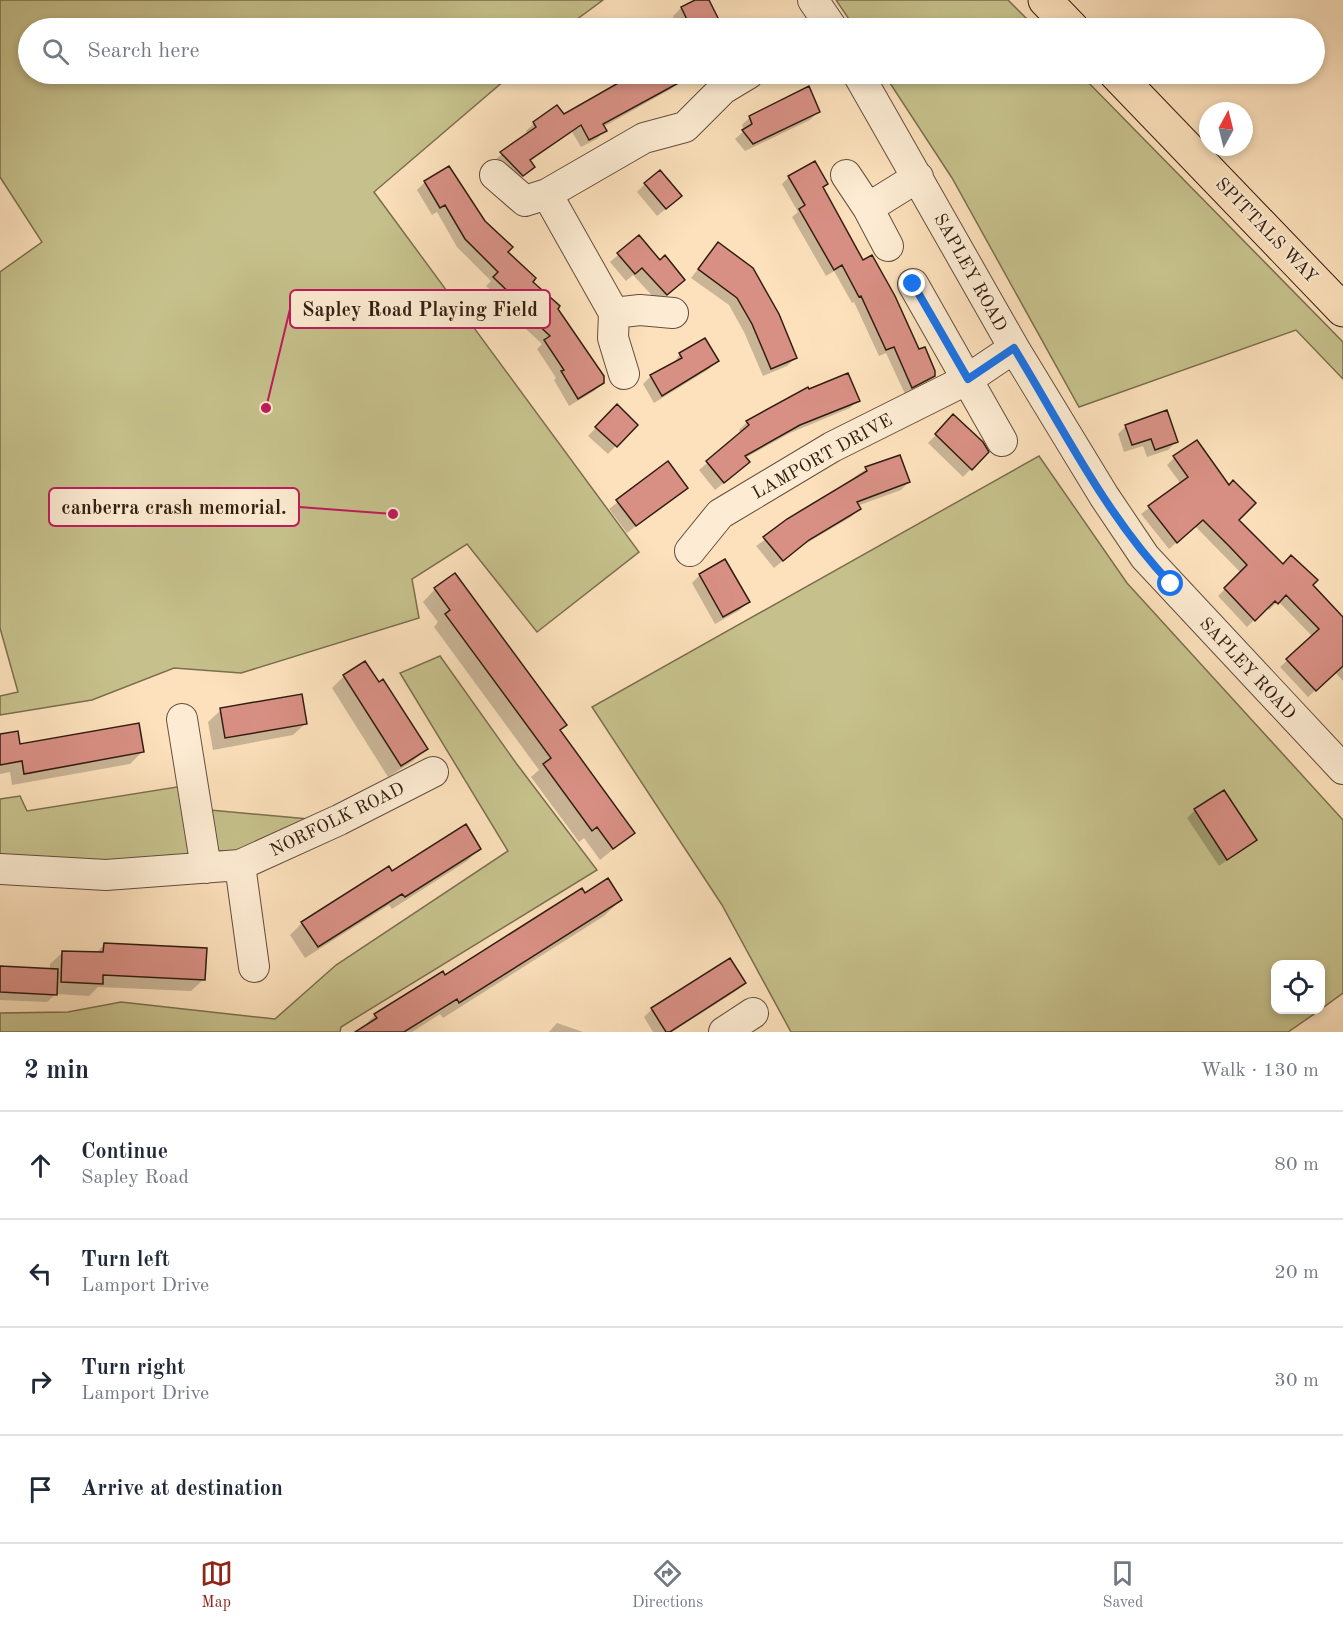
<!DOCTYPE html>
<html lang="en">
<head>
<meta charset="utf-8">
<style>
	:root { --surface:#fff; --page:#f6f6f7; --text:#1f2937; --muted:#747a83; --line:#e0e1e3; --accent:#8f2418 }
	body { margin:0; font-family:"Old Standard TT",serif; background:var(--page); color:var(--text) }
	.controls { position:absolute; right:18px; bottom:18px; display:grid; overflow:hidden; border-radius:12px; box-shadow:0 3px 9px #0003 }
	.controls button { width:54px; height:54px; display:grid; place-items:center; padding:0; border:0; border-bottom:2px solid var(--line); background:var(--surface); color:var(--text); font:30px sans-serif }
	.compass { position:absolute; left:1199px; top:102px; width:54px; height:54px; border-radius:50%; background:var(--surface); box-shadow:0 3px 9px #0003; rotate:7deg }
	.stop { position:absolute; width:18px; height:18px; margin:-14px; border:4px solid #1a73e8; border-radius:50%; background:#fff }
	.stop.end { background:#1a73e8; border-color:#fff; box-shadow:0 2px 6px #0008 }
	.list { margin:0; padding:0; list-style:none }
	h2 { display:flex; justify-content:space-between; align-items:center; height:78px; margin:0; padding:0 24px; font-size:26px }
	h2 small { font-size:20px; font-weight:400; color:var(--muted) }
	.list li { display:grid; grid-template-columns:39px 1fr auto; gap:18px; align-items:center; box-sizing:border-box; height:108px; padding:0 24px; border-top:2px solid var(--line) }
	.list b { display:block; font-size:22px; white-space:nowrap }
	.list p { margin:0; font-size:20px; white-space:nowrap; color:var(--muted) }
	.list em { font-size:20px; font-style:normal; color:var(--muted) }
	.icon { flex:none; width:33px; height:33px; fill:none; stroke:currentColor; stroke-width:2; stroke-linecap:round; stroke-linejoin:round }
	.map { position:relative; flex:none; width:1343px; height:1032px; overflow:hidden }
	.search { position:absolute; background:var(--surface); box-shadow:0 3px 9px #0003; left:18px; right:18px; top:18px; height:66px; display:flex; align-items:center; gap:15px; box-sizing:border-box; padding:0 21px; border-radius:33px; color:var(--muted); font-size:22px }
	.sheet { height:510px; background:var(--surface) }
	nav { display:flex; justify-content:space-around; align-items:center; box-sizing:border-box; height:84px; border-top:2px solid var(--line); background:var(--surface); font-size:16px; color:var(--muted) }
	nav a { display:grid; justify-items:center; gap:3px }
	nav .on { color:var(--accent) }
	.map>svg:first-child { display:block }
	.green { fill:#c6c18c; stroke:#7c6f4e; stroke-width:1.5 }
	.shadow { fill:#0003 }
	.building { fill:#d89084; stroke:#321d11; stroke-width:1.5 }
	.lines { fill:none; stroke-linecap:round; stroke-linejoin:round }
	.minor-casing { stroke:#644e3c; stroke-width:32 }
	.highway-casing { stroke:#321d11; stroke-width:35 }
	.minor { stroke:#fdecd3; stroke-width:30 }
	.highway { stroke:#fce1bc; stroke-width:33 }
	.route { stroke:#1a73e8; stroke-width:8 }
	.labels { text-anchor:middle; stroke-width:4.5; stroke-linejoin:round; paint-order:stroke }
	.street-label { font-size:18px; fill:#321d11; stroke:#fdecd3 }
	.leader { fill:none; stroke:#c2185b; stroke-width:2 }
	.callout-dot { fill:#c2185b; stroke:#fdecd3; stroke-width:2 }
	.callout { fill:#fdecd3; stroke:#c2185b; stroke-width:2 }
	.callout-label { font-size:20px; text-anchor:middle; font-weight:bold; fill:#321d11 }
</style>
</head>
<body>
<div class="map">
<svg width="1343" height="1032" viewBox="0 0 1343 1032">
	<rect width="100%" height="100%" fill="#fce1bc"/>
	<filter id="stains"><feTurbulence type="fractalNoise" baseFrequency=".00333" numOctaves="4"/><feColorMatrix values="0 0 0 0 .2 0 0 0 0 .09 0 0 0 0 .02 0 0 0 .5 -.17"/></filter>
	<radialGradient id="worn" r=".72"><stop offset=".6" stop-color="#630" stop-opacity="0"/><stop offset="1" stop-color="#630" stop-opacity=".3"/></radialGradient>
	<path class="green" d="M0,0H603L565,28H28V74H512L374,192L639,552L537,632L467,544L412,579L419,618L241,673L174,668L92,700L0,715V696L18,692L0,628V272L42,242L0,177Z
		M836,0H1008L1036,28H855Z
		M884,74H1080L1343,342V379L1296,330L1079,407L952,178Z
		M1039,456L1127,583L1343,820V993L1321,1009L1320,964H1276V1010H1320L1288,1032H791L722,905L592,707Z
		M440,656L516,763L597,870L341,1027L340,1032H0V1013L68,1012L121,1002L275,1019L336,965L508,851L400,673Z
		M183,786L195,855L97,863L0,857V799L20,796L27,811Z
		M210,810L309,819L242,851H215Z"/>
	<path class="shadow" d="M698,0H707L721,28H679L673,16L681,8Z
		M639,74H675L679,81L671,89L603,127L605,130L597,139L581,147L572,132L529,162L533,167L514,183L493,161L528,134L526,131L534,123L564,116Z
		M818,112L810,120L745,151L735,139L744,131L742,125L750,117Z
		M789,177L822,188L863,262L934,376L926,383L905,394L886,353L879,356L854,302L852,303L834,271L826,276L792,217L798,212L782,184Z
		M425,182L506,252L556,308L603,383L594,391L569,406L554,380L556,378L537,349L542,344L511,315L514,312L486,286L491,281L457,247L437,212L432,215L417,190Z
		M645,184L672,204L657,216L637,192Z
		M639,237L675,288L658,302L633,275L626,281L610,262Z
		M718,244L795,358L787,366L763,376L744,332L729,305L691,278Z
		M680,354L717,361L709,369L654,403L643,384L651,376L673,364Z
		M858,400L850,408L790,433L745,458L740,470L715,490L699,470L741,434L739,430L747,422Z
		M617,406L636,425L608,454L588,436Z
		M954,417L987,452L963,477L928,443Z
		M1126,426L1176,442L1168,450L1147,457L1143,446L1124,452L1118,434Z
		M1174,458L1283,566L1311,585L1343,619V681L1335,672L1308,697L1280,667L1313,637L1278,601L1269,610L1267,607L1247,627L1218,596L1241,573L1195,526L1169,549L1141,514L1181,484L1167,465Z
		M668,463L686,488L627,533L609,509Z
		M866,469L909,482L901,490L857,506L859,509L851,517L800,547L774,568L756,546Z
		M700,575L748,602L740,610L715,624L692,583Z
		M435,589L558,731L633,833L600,860L584,838L579,842L531,777L539,770L434,627L438,622L423,602Z
		M344,676L426,749L413,761L388,777L332,688Z
		M221,710L306,723L293,735L213,750L208,722Z
		M0,736L19,746L142,752L130,764L12,785L10,772L0,774Z
		M1195,810L1255,840L1219,866L1187,818Z
		M479,849L467,861L392,909L389,905L305,958L290,935L302,923Z
		M584,895L621,900L604,916L443,1018L440,1014L412,1032H358L375,1015Z
		M104,945L204,979L191,991L98,987L89,996L56,994L47,1002L0,1000V968L50,970V964L63,952L95,954Z
		M744,983L736,991L672,1032H653L644,1017L652,1009Z
		M557,1023L583,1032H549Z"/>
	<path class="building" d="M695,0H709L723,28H691L681,7Z
		M634,74H695L603,124L607,131L589,140L581,125L530,160L535,167L523,176L500,152L536,127L533,122L557,105L564,114Z
		M809,86L820,112L753,144L742,130L752,124L749,116Z
		M815,161L828,184L823,187L863,260L872,255L895,296L919,349L925,347L935,371V376L912,388L894,347L886,350L861,296L859,297L842,265L834,270L799,209L805,205L788,176Z
		M449,166L485,221L513,247L508,252L536,278L533,282L560,306L558,309L604,376V383L578,399L561,371L564,370L544,340L550,336L518,306L520,303L493,277L498,272L465,239L445,205L440,208L424,181Z
		M660,170L682,196L666,209L644,183Z
		M639,235L660,260L665,255L685,280L667,295L642,268L635,274L617,253Z
		M718,242L753,268L779,314L797,358L771,369L752,324L737,298L698,269Z
		M705,338L719,361L662,396L650,375L682,358L679,353Z
		M848,373L860,401L800,425L745,456L750,462L724,483L706,461L749,425L746,421L808,387L809,389Z
		M617,404L638,425L617,447L595,427Z
		M1167,410L1178,442L1155,450L1151,439L1132,445L1125,425Z
		M953,414L983,442L989,452L972,470L935,434Z
		M1197,440L1229,485L1233,480L1256,503L1239,520L1283,564L1291,555L1318,580L1313,585L1343,617V666L1316,691L1286,659L1319,629L1286,595L1278,604L1275,601L1255,621L1224,588L1247,565L1230,547L1203,520L1177,543L1148,506L1188,477L1173,456Z
		M900,455L910,482L857,502L861,509L809,540L783,561L763,537L787,519L867,471L865,467Z
		M668,461L688,488L636,526L616,500Z
		M725,559L750,602L723,617L699,574Z
		M455,573L567,725L560,730L635,833L613,849L597,827L592,831L543,764L551,758L445,614L450,610L434,588Z
		M365,661L379,682L383,679L428,749L401,766L343,675Z
		M302,694L307,724L225,738L220,708Z
		M139,723L144,752L24,774L22,761L0,765V734L18,731L20,744Z
		M1224,790L1257,840L1227,860L1194,809Z
		M466,824L481,849L405,897L402,894L318,947L301,922L389,866L392,871Z
		M608,878L622,900L459,1003L457,999L404,1032H355L377,1018L374,1014L443,971L445,975L582,888L585,893Z
		M104,943L207,948L205,980L103,975V984L61,982L62,951L103,952Z
		M730,958L746,983L670,1032H666L651,1008Z
		M0,966L58,969L57,995L0,992Z"/>
	<g class="lines">
		<g class="minor-casing">
			<path id="minor" d="M813,0L832,28
				M858,74L1014,348L1104,496L1145,557L1343,769
				M495,175L525,201L547,194L644,138L685,127L723,89L748,74
				M846,175L868,208L888,246
				M547,194L614,313
				M868,208L918,177
				M913,284L1002,441
				M624,374L613,338L614,313L640,310L673,313
				M690,551L720,514L832,447L968,379L1014,348
				M182,719L206,868
				M240,865L254,967
				M0,869L106,875L240,865L339,820L433,772
				M724,1032L753,1013"/>
		</g>
		<g class="highway-casing">
			<path id="highway" d="M1045,0L1072,28
				M1116,74L1343,310"/>
		</g>
		<use href="#minor" class="minor"/>
		<use href="#highway" class="highway"/>
	</g>
	<g class="lines">
		<path class="route" d="M913,284L968,379L1014,348C1063,428 1106,516 1171,584"/>
	</g>
	<g class="labels">
		<g class="street-label">
			<text transform="translate(1267 230) rotate(46)" y="6">SPITTALS WAY</text>
			<text transform="translate(971 272) rotate(61)" y="6">SAPLEY ROAD</text>
			<text transform="translate(822 456) rotate(-29)" y="6">LAMPORT DRIVE</text>
			<text transform="translate(1248 668) rotate(47)" y="6">SAPLEY ROAD</text>
			<text transform="translate(337 819) rotate(-26)" y="6">NORFOLK ROAD</text>
		</g>
	</g>
	<path class="leader" d="M266 408L290 309M393 514L299 507"/>
	<g class="callout-dot">
		<circle cx="266" cy="408" r="6"/>
		<circle cx="393" cy="514" r="6"/>
	</g>
	<g class="callout">
		<rect x="290" y="290" width="260" height="38" rx="6"/>
		<rect x="49" y="488" width="250" height="38" rx="6"/>
	</g>
	<g class="callout-label">
		<text x="420" y="316">Sapley Road Playing Field</text>
		<text x="174" y="514">canberra crash memorial.</text>
	</g>
	<rect width="100%" height="100%" filter="url(#stains)"/>
	<rect width="100%" height="100%" fill="url(#worn)"/>
</svg>
<div class="controls">
<button><svg class="icon" aria-label="locate" viewBox="0 0 24 24"><circle cx="12" cy="12" r="6"/><path d="M12 2v4M12 18v4M2 12h4M18 12h4"/></svg></button>
</div>
<svg class="compass" viewBox="-18 -18 36 36"><path d="M0-13l5 13h-10z" fill="#e53935"/><path d="M0 13l5-13h-10z" fill="#747a83"/></svg>
<div class="stop" style="left:1171px;top:584px"></div>
<div class="stop end" style="left:913px;top:284px"></div>
<div class="search"><svg class="icon" aria-label="search" viewBox="0 0 24 24"><circle cx="10" cy="10" r="6"/><path d="M15 15l6 6"/></svg>Search here</div>
</div>
<section class="sheet">
<h2>2 min<small>Walk · 130 m</small></h2>
<ul class="list">
<li><svg class="icon" aria-label="ahead" viewBox="0 0 24 24"><path d="M12 20V5M6 11l6-6 6 6"/></svg><div><b>Continue</b><p>Sapley Road</p></div><em>80 m</em></li>
<li><svg class="icon" aria-label="left" viewBox="0 0 24 24"><path d="M17 20v-9H6M10 6l-5 5 5 5"/></svg><div><b>Turn left</b><p>Lamport Drive</p></div><em>20 m</em></li>
<li><svg class="icon" aria-label="right" viewBox="0 0 24 24"><path d="M7 20v-9h11M14 6l5 5-5 5"/></svg><div><b>Turn right</b><p>Lamport Drive</p></div><em>30 m</em></li>
<li><svg class="icon" aria-label="arrive" viewBox="0 0 24 24"><path d="M6 21V4h12l-3 4 3 4H6"/></svg><div><b>Arrive at destination</b></div></li>
</ul>
</section>
<nav>
<a class="on"><svg class="icon" aria-label="map" viewBox="0 0 24 24"><path d="M3 6l6-2 6 2 6-2v14l-6 2-6-2-6 2zM9 4v14M15 6v14"/></svg>Map</a>
<a><svg class="icon" aria-label="directions" viewBox="0 0 24 24"><path d="M12 3l9 9-9 9-9-9zM9 14v-3h6M13 9l2 2-2 2"/></svg>Directions</a>
<a><svg class="icon" aria-label="saved" viewBox="0 0 24 24"><path d="M7 4h10v16l-5-4-5 4z"/></svg>Saved</a>
</nav>
</body>
</html>
